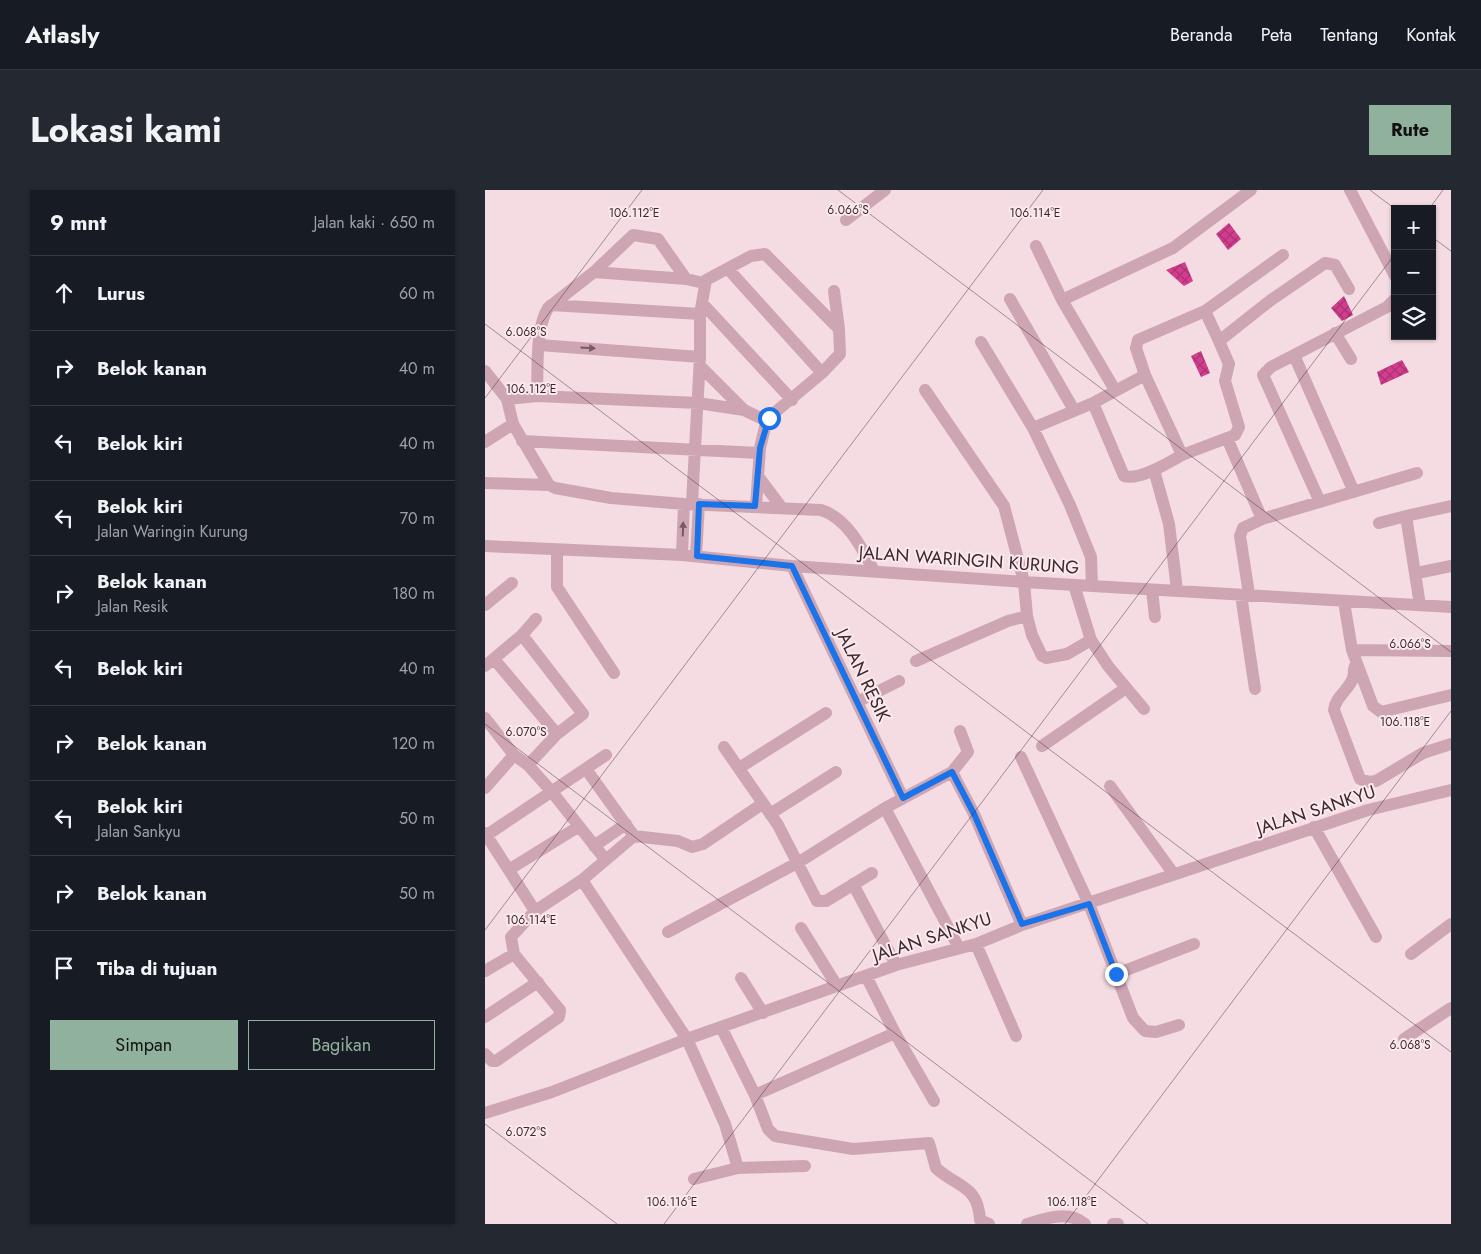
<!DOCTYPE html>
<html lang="id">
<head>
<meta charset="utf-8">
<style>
	:root { --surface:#171b24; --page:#242831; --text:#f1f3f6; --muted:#9ea1a6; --line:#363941; --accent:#90b19c }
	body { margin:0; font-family:Jost,sans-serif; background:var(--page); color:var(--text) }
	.controls { position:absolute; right:15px; top:15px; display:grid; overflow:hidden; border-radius:0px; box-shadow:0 1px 4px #0004 }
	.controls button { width:45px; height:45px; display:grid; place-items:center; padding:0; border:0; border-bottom:1px solid var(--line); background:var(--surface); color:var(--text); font:25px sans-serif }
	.stop { position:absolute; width:15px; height:15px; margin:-11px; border:4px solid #1a73e8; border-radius:50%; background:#fff }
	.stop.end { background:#1a73e8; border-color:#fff; box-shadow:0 1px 5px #0008 }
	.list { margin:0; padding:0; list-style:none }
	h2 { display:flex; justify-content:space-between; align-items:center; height:65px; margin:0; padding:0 20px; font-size:21px }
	h2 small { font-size:16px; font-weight:400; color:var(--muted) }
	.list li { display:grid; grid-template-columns:32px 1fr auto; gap:15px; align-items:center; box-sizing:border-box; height:75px; padding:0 20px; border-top:1px solid var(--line) }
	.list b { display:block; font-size:19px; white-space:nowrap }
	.list p { margin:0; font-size:16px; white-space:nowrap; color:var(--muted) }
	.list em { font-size:16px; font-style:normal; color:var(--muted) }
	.actions { display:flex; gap:10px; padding:15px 20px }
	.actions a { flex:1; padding:11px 0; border:1px solid var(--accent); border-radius:0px; text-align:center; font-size:18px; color:var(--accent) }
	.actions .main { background:var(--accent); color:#111 }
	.icon { flex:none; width:28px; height:28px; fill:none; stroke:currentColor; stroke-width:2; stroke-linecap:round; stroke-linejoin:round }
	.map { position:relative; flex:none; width:966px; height:1034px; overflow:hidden; border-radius:0px }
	header { display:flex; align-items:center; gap:30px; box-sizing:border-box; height:70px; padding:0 25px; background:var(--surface); border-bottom:1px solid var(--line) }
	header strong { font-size:24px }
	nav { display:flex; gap:28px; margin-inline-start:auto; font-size:18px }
	.intro { display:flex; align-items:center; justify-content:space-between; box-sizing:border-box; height:120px; padding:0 30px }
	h1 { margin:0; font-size:35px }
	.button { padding:12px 22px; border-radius:0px; background:var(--accent); color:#111; font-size:18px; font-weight:700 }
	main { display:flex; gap:30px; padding:0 30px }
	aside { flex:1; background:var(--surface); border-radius:0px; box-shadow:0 1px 4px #0004 }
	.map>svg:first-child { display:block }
	.building { fill:url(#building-cross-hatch) }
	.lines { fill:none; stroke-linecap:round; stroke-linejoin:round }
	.minor { stroke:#cea6b3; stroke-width:12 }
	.oneway { fill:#755a64 }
	.route { stroke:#1a73e8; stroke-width:6 }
	.ticks { fill:none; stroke:#3a2830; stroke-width:1; stroke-opacity:0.45 }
	.labels { text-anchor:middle; stroke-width:4; stroke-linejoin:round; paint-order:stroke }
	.street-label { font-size:18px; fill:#3a2830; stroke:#fbe9ed }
	.ticks-label { font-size:12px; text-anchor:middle; fill:#3a2830; stroke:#fbe9ed; stroke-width:4; stroke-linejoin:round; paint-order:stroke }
</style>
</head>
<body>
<header>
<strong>Atlasly</strong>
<nav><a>Beranda</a><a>Peta</a><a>Tentang</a><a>Kontak</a></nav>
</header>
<div class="intro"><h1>Lokasi kami</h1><a class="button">Rute</a></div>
<main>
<aside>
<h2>9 mnt<small>Jalan kaki · 650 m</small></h2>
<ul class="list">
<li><svg class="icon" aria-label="ahead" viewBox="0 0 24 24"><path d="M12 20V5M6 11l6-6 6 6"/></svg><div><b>Lurus</b></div><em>60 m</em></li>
<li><svg class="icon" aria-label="right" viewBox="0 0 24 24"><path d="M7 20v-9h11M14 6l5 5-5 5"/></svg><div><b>Belok kanan</b></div><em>40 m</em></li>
<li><svg class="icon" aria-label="left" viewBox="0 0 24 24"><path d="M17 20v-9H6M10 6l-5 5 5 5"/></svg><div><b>Belok kiri</b></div><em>40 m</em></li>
<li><svg class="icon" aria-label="left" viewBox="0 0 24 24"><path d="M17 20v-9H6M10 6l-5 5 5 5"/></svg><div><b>Belok kiri</b><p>Jalan Waringin Kurung</p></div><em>70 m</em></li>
<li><svg class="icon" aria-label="right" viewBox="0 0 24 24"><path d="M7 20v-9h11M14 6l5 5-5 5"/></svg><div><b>Belok kanan</b><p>Jalan Resik</p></div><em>180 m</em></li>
<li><svg class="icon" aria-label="left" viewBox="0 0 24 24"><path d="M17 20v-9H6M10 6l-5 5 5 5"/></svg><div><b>Belok kiri</b></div><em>40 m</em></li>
<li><svg class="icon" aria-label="right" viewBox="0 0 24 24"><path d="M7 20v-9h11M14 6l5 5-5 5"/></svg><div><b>Belok kanan</b></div><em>120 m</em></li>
<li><svg class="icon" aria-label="left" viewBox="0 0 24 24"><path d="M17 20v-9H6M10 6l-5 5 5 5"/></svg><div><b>Belok kiri</b><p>Jalan Sankyu</p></div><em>50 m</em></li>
<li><svg class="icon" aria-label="right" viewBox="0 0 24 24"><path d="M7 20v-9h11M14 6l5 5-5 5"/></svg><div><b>Belok kanan</b></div><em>50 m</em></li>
<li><svg class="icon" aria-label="arrive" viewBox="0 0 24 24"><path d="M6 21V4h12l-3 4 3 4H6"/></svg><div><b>Tiba di tujuan</b></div></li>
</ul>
<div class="actions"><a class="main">Simpan</a><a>Bagikan</a></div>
</aside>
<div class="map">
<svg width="966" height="1034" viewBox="0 0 966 1034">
	<defs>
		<pattern id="building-cross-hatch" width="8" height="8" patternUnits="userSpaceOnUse" patternTransform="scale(1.25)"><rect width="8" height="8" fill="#d23d8d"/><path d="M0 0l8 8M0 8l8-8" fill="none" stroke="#ab3374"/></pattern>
	</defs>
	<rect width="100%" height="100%" fill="#f5dce2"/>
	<path class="building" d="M744,33L756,49L743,60L731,44Z
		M700,72L708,91L699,96L681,80Z
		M859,106L868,125L857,131L846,118Z
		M716,161L725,183L716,187L706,166Z
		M917,170L924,182L896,195L892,182Z"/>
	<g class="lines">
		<path class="minor" d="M865,0L910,86
			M361,30L400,0
			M551,56L577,110L630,200
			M244,80L337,183
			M109,82L201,89
			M525,109L589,220
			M577,110L688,58L766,0
			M217,113L307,210
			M66,115L215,124
			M720,121L798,65
			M850,143L866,169
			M496,152L548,238
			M54,155L215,167
			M809,165L869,302
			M215,176L259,220
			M0,181L22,209L28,234L64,295L70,298L126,308L199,314L336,320C362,328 377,358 389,381
			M660,185L697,265L750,245L754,237L740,191L744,174L734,151
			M440,200L519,316L539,392L542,426L547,445L557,466L561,468L582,464L606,450
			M52,206C53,181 50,139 63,118L109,82L148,45L173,49L201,89L219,93
			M22,209L52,206L213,213L259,220L282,231
			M608,213L639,286C654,291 683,273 697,265
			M742,248L777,329
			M37,251L274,263
			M0,252L28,234
			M669,280L684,334L692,400
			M273,286L297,318
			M0,293L64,295
			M835,312L778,185L786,177L902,117L910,109
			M207,313L215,167V124L221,90L266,66L280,64L354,139
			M271,316L275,258L282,229L337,183L355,164L354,139L349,101
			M894,333L921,326
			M0,356L197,365L307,376L539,392L966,417
			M72,360V397L129,483
			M197,365L199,314
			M211,366L214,314
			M307,376L418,608
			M932,383L966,376
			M589,395L606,450L623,476L659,519
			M607,396L606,367L585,315L548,238L608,213L660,185L651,158L653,150L720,121L734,151L786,110L840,73L850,75L864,99
			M667,400L670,427
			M764,404L755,346L758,338L777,329L932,283
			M756,405L770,499
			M859,412L867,460L888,516L896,522L966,505
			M0,415L27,393
			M935,415L921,326L966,316
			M37,445L98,524L72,544L43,575
			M867,460L966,461
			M9,469L72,544
			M431,471L523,431L542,426
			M872,473C867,478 870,482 868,488C864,500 850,507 849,520L875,589L884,592L891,591L938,563L966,554
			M0,476L37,445L51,429
			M372,512L414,491
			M0,528L29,565L43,575L67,602L120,669
			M557,556L641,498
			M239,557L293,635L332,711H341L387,683
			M536,567L604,714L648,828L660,841L671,842L694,835
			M254,578L341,523
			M101,579L149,646L193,651L207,657L218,654L277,614
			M467,582L489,624L537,735
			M625,596L688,683
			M0,598L29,565
			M400,618L474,758
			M285,624L351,582
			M829,637L891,747
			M0,643L50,721
			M2,645L121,565
			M109,656L141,634
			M25,679L93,637
			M97,690L202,849L240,934L253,978L320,976
			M368,694L411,775
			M316,738L352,796
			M183,742L314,672L400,618L467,582L483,562L475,541
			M491,754L531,846
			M926,764L966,734
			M0,781L29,764
			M631,784L709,754
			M256,788L278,823
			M0,827L53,792
			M236,837L270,905L283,939L290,946L368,959L444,953L451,978C473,998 493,995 495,1030L504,1034
			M410,843L449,911
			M919,849L966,818
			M0,864L7,871H11L74,827L75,820L29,764L26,747L50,721L97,690L149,646
			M270,905L410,843L381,786
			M0,923L67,902L202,849L411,775L491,754L537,735L883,620L966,600
			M209,989L253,978
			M542,1034C561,1028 584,1020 600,1034
			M628,1034H633"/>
	</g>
	<defs><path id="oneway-solid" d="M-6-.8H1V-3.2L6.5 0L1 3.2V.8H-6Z" transform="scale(1.25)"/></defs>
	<g class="oneway">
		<use href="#oneway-solid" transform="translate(103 158) rotate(4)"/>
		<use href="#oneway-solid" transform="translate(198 339) rotate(-88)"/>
	</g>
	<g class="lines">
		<path class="route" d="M284,228L275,258L270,316L214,314L212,366L307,376L418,608L467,582L489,624L537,734L604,714L631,784"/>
	</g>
	<path class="ticks" d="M353,0L966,462M885,0L910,19M944,19L958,0M947,47L966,61M0,134L966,862M0,208L157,0M0,534L663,1034M0,740L558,0M0,934L132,1034M179,1034L910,64M580,1034L966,521"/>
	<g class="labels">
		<g class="street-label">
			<text transform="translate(484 370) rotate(4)" y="6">JALAN WARINGIN KURUNG</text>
			<text transform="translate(378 485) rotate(64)" y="6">JALAN RESIK</text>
			<text transform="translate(831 620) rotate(-18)" y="6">JALAN SANKYU</text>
			<text transform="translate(447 747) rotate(-18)" y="6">JALAN SANKYU</text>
		</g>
	</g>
	<g class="ticks-label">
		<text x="363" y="24">6.066°S</text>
		<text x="149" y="27">106.112°E</text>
		<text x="550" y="27">106.114°E</text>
		<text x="41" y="146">6.068°S</text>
		<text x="46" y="203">106.112°E</text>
		<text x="925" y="458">6.066°S</text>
		<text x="920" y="536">106.118°E</text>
		<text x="41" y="546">6.070°S</text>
		<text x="46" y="734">106.114°E</text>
		<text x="925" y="859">6.068°S</text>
		<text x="41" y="946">6.072°S</text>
		<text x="187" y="1016">106.116°E</text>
		<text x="587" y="1016">106.118°E</text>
	</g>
</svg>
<div class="controls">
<button>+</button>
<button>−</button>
<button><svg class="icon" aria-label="layers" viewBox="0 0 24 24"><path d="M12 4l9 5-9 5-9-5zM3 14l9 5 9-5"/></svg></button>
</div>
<div class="stop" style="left:284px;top:228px"></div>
<div class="stop end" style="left:631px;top:784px"></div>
</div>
</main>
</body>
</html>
